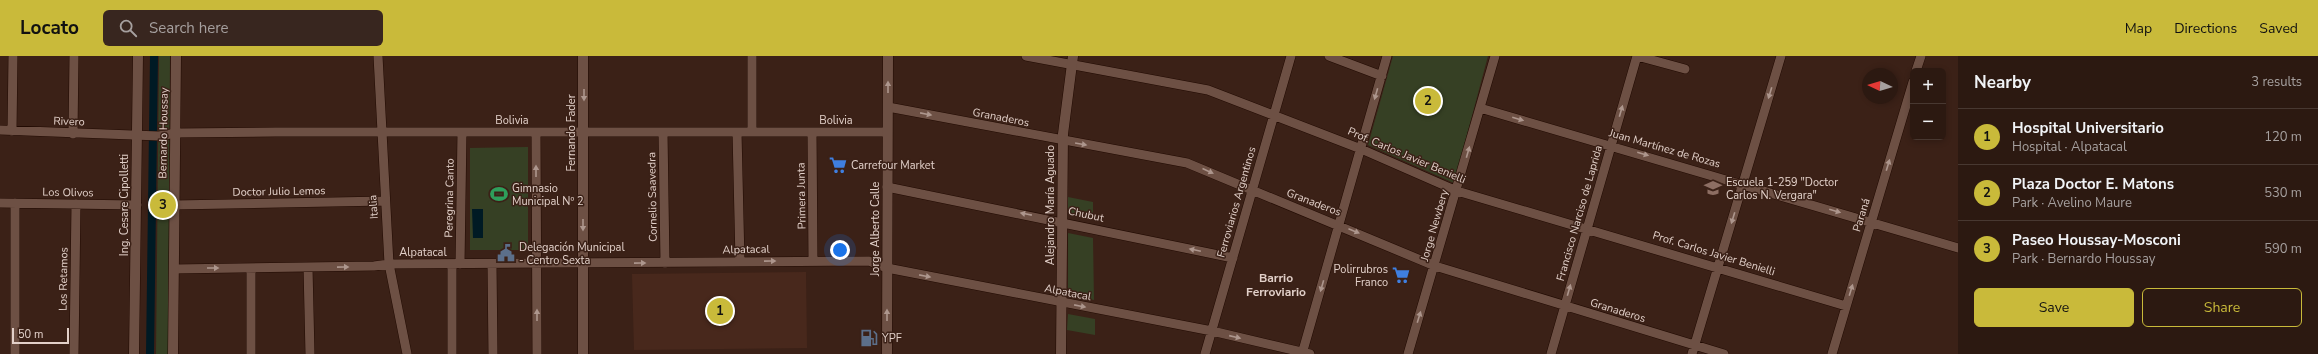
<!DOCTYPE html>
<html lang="en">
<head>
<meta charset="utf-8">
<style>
	:root { --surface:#2c1911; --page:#38261f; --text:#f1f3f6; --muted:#a6a09f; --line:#483831; --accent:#c9ba3a }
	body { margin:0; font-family:"Nunito Sans",sans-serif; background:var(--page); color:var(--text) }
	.controls { position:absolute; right:12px; top:12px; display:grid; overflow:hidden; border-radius:6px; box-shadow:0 2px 6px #0003 }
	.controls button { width:36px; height:36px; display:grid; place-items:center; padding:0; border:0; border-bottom:1px solid var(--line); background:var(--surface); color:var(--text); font:20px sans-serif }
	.compass { position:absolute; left:1862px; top:12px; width:36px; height:36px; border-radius:50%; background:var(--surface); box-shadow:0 2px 6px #0003; rotate:274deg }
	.scale { position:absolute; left:12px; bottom:10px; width:57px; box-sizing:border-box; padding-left:4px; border:2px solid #e2d0c9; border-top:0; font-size:11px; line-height:14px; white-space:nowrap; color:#e2d0c9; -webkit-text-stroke:3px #3b2117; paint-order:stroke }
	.you { position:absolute; left:840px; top:194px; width:14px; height:14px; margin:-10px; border:3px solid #fff; border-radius:50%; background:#1a73e8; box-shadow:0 0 0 6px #1a73e833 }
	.badge { display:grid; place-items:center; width:26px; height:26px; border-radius:50%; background:var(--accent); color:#111; font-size:13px; font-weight:700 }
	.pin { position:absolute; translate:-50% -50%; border:2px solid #fff; box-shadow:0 1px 4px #0006 }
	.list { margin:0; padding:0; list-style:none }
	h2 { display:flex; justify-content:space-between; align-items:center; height:52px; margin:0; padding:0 16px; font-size:17px }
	h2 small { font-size:13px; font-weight:400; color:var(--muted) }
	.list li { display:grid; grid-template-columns:26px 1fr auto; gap:12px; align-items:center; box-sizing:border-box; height:56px; padding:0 16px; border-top:1px solid var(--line) }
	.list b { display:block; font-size:15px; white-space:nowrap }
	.list p { margin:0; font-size:13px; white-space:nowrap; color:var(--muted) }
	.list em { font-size:13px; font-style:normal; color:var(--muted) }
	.actions { display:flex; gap:8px; padding:12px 16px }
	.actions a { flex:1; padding:9px 0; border:1px solid var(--accent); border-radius:6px; text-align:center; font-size:14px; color:var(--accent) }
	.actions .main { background:var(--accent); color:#111 }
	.icon { flex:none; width:22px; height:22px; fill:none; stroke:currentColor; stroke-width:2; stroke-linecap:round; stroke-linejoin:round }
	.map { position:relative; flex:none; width:1958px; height:298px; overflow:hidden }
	header { display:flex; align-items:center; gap:24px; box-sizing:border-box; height:56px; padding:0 20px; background:var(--accent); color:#111 }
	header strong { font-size:19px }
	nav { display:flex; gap:22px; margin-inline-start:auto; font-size:14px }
	.search { width:280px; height:36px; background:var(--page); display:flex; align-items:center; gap:10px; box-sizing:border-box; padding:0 14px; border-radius:6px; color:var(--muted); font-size:15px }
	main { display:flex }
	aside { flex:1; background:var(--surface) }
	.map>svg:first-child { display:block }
	.built { fill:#48281c }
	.green { fill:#364024 }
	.water { fill:#001a24 }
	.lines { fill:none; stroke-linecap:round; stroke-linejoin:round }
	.canal { stroke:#001a24; stroke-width:8 }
	.street-casing { stroke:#210a02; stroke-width:10 }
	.secondary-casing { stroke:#210a02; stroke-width:11 }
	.street { stroke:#6d5044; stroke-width:9 }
	.secondary { stroke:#6d5044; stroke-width:10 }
	.oneway { fill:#ad968d }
	.labels { text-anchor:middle; stroke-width:3; stroke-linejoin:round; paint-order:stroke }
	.street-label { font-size:11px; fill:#e2d0c9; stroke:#3b2117 }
	.poi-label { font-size:11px; fill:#e2d0c9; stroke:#3b2117; text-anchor:start }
	.neighbourhood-label { font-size:12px; font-weight:bold; fill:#e2d0c9; stroke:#3b2117 }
</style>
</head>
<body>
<header>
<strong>Locato</strong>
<div class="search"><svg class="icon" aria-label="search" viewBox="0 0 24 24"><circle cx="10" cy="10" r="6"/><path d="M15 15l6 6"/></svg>Search here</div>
<nav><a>Map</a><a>Directions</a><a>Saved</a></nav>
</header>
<main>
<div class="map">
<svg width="1958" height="298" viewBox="0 0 1958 298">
	<rect width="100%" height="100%" fill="#3b2117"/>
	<path class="built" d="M806,216L807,292L634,294L632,218Z"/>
	<path class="green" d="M159,0H170L168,298H156Z
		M1393,0H1488L1454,127L1368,89Z
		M528,91V194H470V92Z
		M1068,141L1093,146V163L1068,158Z
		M1068,177L1093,182L1094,244L1068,239Z
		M1068,258L1095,263V279L1067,274Z"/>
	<path class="water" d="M472,153H483V182H473Z"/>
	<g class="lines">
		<path class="canal" d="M150,298L154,0"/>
		<g class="street-casing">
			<path id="street" d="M378,0L389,208L407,298
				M752,0V76
				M1026,0L1208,34L1361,93L1457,135L1846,250
				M1329,0L1382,20
				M1637,0L1685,13
				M1916,15L1921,0
				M888,51L1187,107L1435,210L1724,298
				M1480,52L1958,192
				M0,74L159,80L176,77L276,76H887
				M12,75L13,0
				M536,76L537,298
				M663,76L665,207
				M737,76L740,205
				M812,76L813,204
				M73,78L74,0
				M887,131L1233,202
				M0,147L137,149
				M174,149L385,145
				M452,208V298
				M460,208L462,76
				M492,208L493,298
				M308,211L310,298
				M174,213L374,210L389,208L869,205L887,212L1212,275L1310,298
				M15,298V147
				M74,298L76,148
				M251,298V212
				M1205,298L1291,0
				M1302,298L1387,0
				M1408,298L1495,0
				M1551,298L1637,0
				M1692,298L1781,0
				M1832,298L1913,26"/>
		</g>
		<g class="secondary-casing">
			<path id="secondary" d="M134,298L138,0
				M173,298L176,0
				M583,298V0
				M887,298L888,0
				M1061,298L1063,78L1073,0"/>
		</g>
		<use href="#street" class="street"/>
		<use href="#secondary" class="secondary"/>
	</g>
	<defs><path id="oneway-solid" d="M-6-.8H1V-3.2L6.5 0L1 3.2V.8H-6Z"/></defs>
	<g class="oneway">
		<use href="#oneway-solid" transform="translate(888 31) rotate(-90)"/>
		<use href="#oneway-solid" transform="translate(1770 37) rotate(107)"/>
		<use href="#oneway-solid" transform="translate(1376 38) rotate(106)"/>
		<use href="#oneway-solid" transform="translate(584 39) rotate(90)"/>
		<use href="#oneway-solid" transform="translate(1621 55) rotate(-74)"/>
		<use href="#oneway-solid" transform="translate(926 58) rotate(11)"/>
		<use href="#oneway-solid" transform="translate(1518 63) rotate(16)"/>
		<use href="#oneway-solid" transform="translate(1081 88) rotate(10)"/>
		<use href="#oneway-solid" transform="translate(1468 96) rotate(-74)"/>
		<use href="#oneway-solid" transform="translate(1643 98) rotate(16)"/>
		<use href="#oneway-solid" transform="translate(1888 109) rotate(-73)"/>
		<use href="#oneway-solid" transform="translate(536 115) rotate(-90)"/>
		<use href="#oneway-solid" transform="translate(1208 115) rotate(24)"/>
		<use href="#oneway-solid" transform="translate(1835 155) rotate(16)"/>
		<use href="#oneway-solid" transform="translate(1026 158) rotate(-169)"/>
		<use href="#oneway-solid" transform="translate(1733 162) rotate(107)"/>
		<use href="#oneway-solid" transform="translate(583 169) rotate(90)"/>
		<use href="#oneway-solid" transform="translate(1354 175) rotate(23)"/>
		<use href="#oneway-solid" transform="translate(1195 194) rotate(-168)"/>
		<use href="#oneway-solid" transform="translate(770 205) rotate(-1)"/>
		<use href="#oneway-solid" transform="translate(640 207) rotate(-1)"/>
		<use href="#oneway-solid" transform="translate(343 211) rotate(-1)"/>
		<use href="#oneway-solid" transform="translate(213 212)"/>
		<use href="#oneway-solid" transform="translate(925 220) rotate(11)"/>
		<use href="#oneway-solid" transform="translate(1322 230) rotate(106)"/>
		<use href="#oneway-solid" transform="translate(1569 234) rotate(-74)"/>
		<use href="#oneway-solid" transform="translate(1851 234) rotate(-73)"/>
		<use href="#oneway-solid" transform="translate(1080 250) rotate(11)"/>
		<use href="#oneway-solid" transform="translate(537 259) rotate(-90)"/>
		<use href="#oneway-solid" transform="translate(887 259) rotate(-90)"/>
		<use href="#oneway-solid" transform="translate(1419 261) rotate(-73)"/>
		<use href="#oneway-solid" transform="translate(1235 281) rotate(13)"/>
	</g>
	<defs>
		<g id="supermarket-bare" transform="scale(1.38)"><path d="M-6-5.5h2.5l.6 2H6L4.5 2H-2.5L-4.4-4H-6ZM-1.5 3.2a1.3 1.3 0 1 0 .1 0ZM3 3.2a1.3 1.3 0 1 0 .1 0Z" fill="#3f7fe0" stroke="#3b2117" stroke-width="2.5" paint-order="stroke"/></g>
		<g id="school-bare" transform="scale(1.38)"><path d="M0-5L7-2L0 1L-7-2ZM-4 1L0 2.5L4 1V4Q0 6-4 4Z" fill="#8d6e63" stroke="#3b2117" stroke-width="2.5" paint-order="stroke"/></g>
		<g id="stadium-bare" transform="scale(1.38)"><path d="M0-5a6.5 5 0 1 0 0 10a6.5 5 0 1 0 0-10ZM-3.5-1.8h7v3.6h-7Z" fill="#2e9e5b" stroke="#3b2117" stroke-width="2.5" paint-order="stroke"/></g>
		<g id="civic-bare" transform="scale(1.38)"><path d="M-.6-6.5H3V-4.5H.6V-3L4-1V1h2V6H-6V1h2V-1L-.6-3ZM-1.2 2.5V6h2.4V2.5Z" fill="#5c6f8a" stroke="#3b2117" stroke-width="2.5" paint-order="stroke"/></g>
		<g id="fuel-bare" transform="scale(1.38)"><path d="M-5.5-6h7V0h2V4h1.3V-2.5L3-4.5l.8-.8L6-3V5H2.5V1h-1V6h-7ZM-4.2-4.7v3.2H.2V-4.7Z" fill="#5c6f8a" stroke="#3b2117" stroke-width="2.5" paint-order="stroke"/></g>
	</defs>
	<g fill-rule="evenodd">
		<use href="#supermarket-bare" x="838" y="109"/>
		<use href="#school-bare" x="1713" y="132"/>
		<use href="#stadium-bare" x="499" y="138"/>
		<use href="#civic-bare" x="506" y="197"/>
		<use href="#supermarket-bare" x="1401" y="219"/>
		<use href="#fuel-bare" x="869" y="282"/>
	</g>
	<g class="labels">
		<g class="street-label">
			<text transform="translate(1001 61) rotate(11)" y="4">Granaderos</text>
			<text x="512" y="68">Bolivia</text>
			<text x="836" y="68">Bolivia</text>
			<text transform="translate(69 65) rotate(2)" y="4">Rivero</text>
			<text transform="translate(163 77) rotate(-89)" y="4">Bernardo Houssay</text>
			<text transform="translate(571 77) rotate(-90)" y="4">Fernando Fader</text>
			<text transform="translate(1665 92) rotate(16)" y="4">Juan Martínez de Rozas</text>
			<text transform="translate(1407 99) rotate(23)" y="4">Prof. Carlos Javier Benielli</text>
			<text transform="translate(279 135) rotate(-1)" y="4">Doctor Julio Lemos</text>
			<text transform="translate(68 136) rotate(1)" y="4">Los Olivos</text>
			<text transform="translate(801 140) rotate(-91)" y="4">Primera Junta</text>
			<text transform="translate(652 141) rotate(-91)" y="4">Cornelio Saavedra</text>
			<text transform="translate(449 142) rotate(-89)" y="4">Peregrina Canto</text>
			<text transform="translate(1236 146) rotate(-74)" y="4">Ferroviarios Argentinos</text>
			<text transform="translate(1314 146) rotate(21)" y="4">Granaderos</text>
			<text transform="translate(124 149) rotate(-90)" y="4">Ing. Cesare Cipolletti</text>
			<text transform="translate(1050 149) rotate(-90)" y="4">Alejandro María Aguado</text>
			<text transform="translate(373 151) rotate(-94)" y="4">Italia</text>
			<text transform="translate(1579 157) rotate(-74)" y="4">Francisco Narciso de Laprida</text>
			<text transform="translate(1086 158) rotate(12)" y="4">Chubut</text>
			<text transform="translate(1861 159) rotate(-73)" y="4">Paraná</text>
			<text transform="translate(1434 169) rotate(-74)" y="4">Jorge Newbery</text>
			<text transform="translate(875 173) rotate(-90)" y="4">Jorge Alberto Calle</text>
			<text transform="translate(746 193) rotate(-1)" y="4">Alpatacal</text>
			<text x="423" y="200">Alpatacal</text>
			<text transform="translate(1714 197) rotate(17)" y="4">Prof. Carlos Javier Benielli</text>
			<text transform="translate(63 223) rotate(-89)" y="4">Los Retamos</text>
			<text transform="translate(1068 236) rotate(11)" y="4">Alpatacal</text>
			<text transform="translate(1618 254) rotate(17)" y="4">Granaderos</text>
		</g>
		<g class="poi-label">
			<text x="851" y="113">Carrefour Market</text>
			<text x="1726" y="130">Escuela 1-259 "Doctor<tspan x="1726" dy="13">Carlos N. Vergara"</tspan></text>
			<text x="512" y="136">Gimnasio<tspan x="512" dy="13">Municipal Nº 2</tspan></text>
			<text x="519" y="195">Delegación Municipal<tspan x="519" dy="13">- Centro Sexta</tspan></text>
			<text x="1388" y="217" text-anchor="end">Polirrubros<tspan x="1388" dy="13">Franco</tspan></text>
			<text x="882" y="286">YPF</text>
		</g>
		<g class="neighbourhood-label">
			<text x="1276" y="226">Barrio<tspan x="1276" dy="14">Ferroviario</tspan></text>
		</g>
	</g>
</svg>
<div class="controls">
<button>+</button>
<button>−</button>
</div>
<svg class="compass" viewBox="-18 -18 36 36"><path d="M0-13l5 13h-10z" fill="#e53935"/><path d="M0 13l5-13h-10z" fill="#a6a09f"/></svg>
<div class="scale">50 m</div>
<div class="you"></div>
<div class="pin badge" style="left:720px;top:255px">1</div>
<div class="pin badge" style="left:1428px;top:45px">2</div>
<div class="pin badge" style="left:163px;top:149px">3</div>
</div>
<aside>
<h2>Nearby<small>3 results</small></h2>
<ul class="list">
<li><span class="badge">1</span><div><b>Hospital Universitario</b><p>Hospital · Alpatacal</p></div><em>120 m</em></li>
<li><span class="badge">2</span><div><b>Plaza Doctor E. Matons</b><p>Park · Avelino Maure</p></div><em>530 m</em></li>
<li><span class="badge">3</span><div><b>Paseo Houssay-Mosconi</b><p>Park · Bernardo Houssay</p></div><em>590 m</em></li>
</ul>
<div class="actions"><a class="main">Save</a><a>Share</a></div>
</aside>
</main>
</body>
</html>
